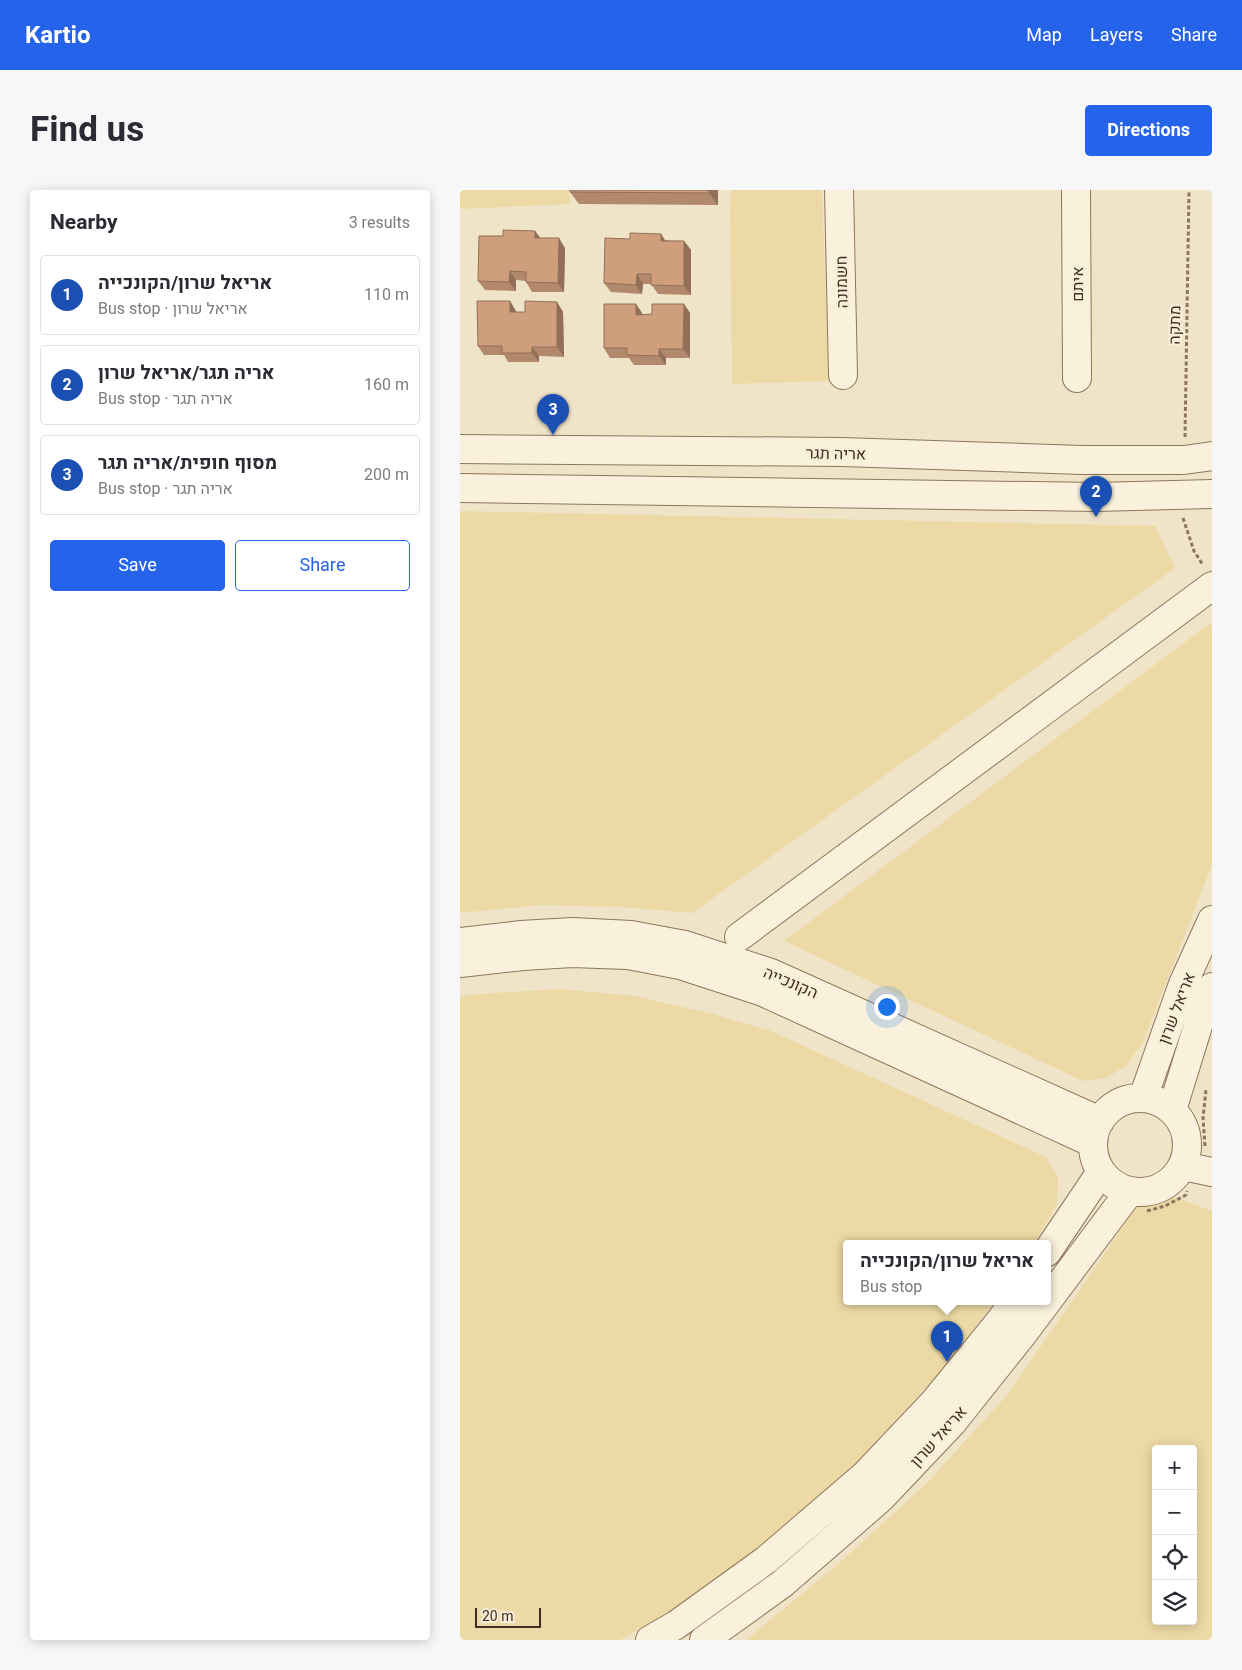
<!DOCTYPE html>
<html lang="en">
<head>
<meta charset="utf-8">
<style>
	:root { --surface:#fff; --page:#f7f7f7; --text:#2b2b33; --muted:#7c7c81; --line:#e1e1e2; --accent:#2563eb }
	body { margin:0; font-family:Georgia,Heebo,serif; background:var(--page); color:var(--text) }
	.controls { position:absolute; right:15px; bottom:15px; display:grid; overflow:hidden; border-radius:5px; box-shadow:0 2px 12px #0003 }
	.controls button { width:45px; height:45px; display:grid; place-items:center; padding:0; border:0; border-bottom:1px solid var(--line); background:var(--surface); color:var(--text); font:25px sans-serif }
	.scale { position:absolute; left:15px; bottom:12px; width:66px; box-sizing:border-box; padding-left:5px; border:2px solid #3d2e20; border-top:0; font-size:14px; line-height:18px; white-space:nowrap; color:#3d2e20; -webkit-text-stroke:4px #f7eed8; paint-order:stroke }
	.you { position:absolute; left:426px; top:816px; width:18px; height:18px; margin:-12px; border:4px solid #fff; border-radius:50%; background:#1a73e8; box-shadow:0 0 0 8px #1a73e833 }
	.badge { display:grid; place-items:center; width:32px; height:32px; border-radius:50%; background:var(--accent); color:#fff; font-size:16px; font-weight:700 }
	.pin { position:absolute; translate:-50% -41px; filter:drop-shadow(0 1px 2px #0008) }
	.pin::after { content:''; position:absolute; top:26px; width:18px; height:15px; background:inherit; clip-path:polygon(0 0,100% 0,50% 100%) }
	.popup { position:absolute; left:383px; top:1050px; width:208px; height:65px; box-sizing:border-box; display:grid; place-content:center; border-radius:5px; background:var(--surface); filter:drop-shadow(0 1px 4px #0005); font-size:16px; white-space:nowrap; color:var(--muted) }
	.popup b { font-size:19px; color:var(--text) }
	.popup::after { content:''; position:absolute; left:50%; top:100%; margin-left:-10px; border:10px solid transparent; border-top-color:var(--surface) }
	.list { margin:0; padding:0; list-style:none }
	h2 { display:flex; justify-content:space-between; align-items:center; height:65px; margin:0; padding:0 20px; font-size:21px }
	h2 small { font-size:16px; font-weight:400; color:var(--muted) }
	.list li { display:grid; grid-template-columns:32px 1fr auto; gap:15px; align-items:center; box-sizing:border-box; height:80px; margin:0 10px 10px; padding:0 10px; border:1px solid var(--line); border-radius:5px }
	.list b { display:block; font-size:19px; white-space:nowrap }
	.list p { margin:0; font-size:16px; white-space:nowrap; color:var(--muted) }
	.list em { font-size:16px; font-style:normal; color:var(--muted) }
	.actions { display:flex; gap:10px; padding:15px 20px }
	.actions a { flex:1; padding:11px 0; border:1px solid var(--accent); border-radius:5px; text-align:center; font-size:18px; color:var(--accent) }
	.actions .main { background:var(--accent); color:#fff }
	.icon { flex:none; width:28px; height:28px; fill:none; stroke:currentColor; stroke-width:2; stroke-linecap:round; stroke-linejoin:round }
	.map { position:relative; flex:none; width:752px; height:1450px; overflow:hidden; border-radius:5px }
	header { display:flex; align-items:center; gap:30px; box-sizing:border-box; height:70px; padding:0 25px; background:var(--accent); color:#fff }
	header strong { font-size:24px }
	nav { display:flex; gap:28px; margin-inline-start:auto; font-size:18px }
	.intro { display:flex; align-items:center; justify-content:space-between; box-sizing:border-box; height:120px; padding:0 30px }
	h1 { margin:0; font-size:35px }
	.button { padding:12px 22px; border-radius:5px; background:var(--accent); color:#fff; font-size:18px; font-weight:700 }
	main { display:flex; gap:30px; padding:0 30px }
	aside { flex:1; background:var(--surface); border-radius:5px; box-shadow:0 2px 12px #0003 }
	.map>svg:first-child { display:block }
	.sand { fill:#ecd9a5; fill-rule:evenodd }
	.lines { fill:none; stroke-linecap:round; stroke-linejoin:round }
	.minor-casing { stroke:#8d765c; stroke-width:30 }
	.path { stroke:#8d765c; stroke-width:3; stroke-dasharray:4 2.5; stroke-linecap:butt }
	.minor { stroke:#faf1dc; stroke-width:28 }
	.wall { fill:#b2896c }
	.shaded-wall { fill:#916f58 }
	.building { fill:#cf9f7d; stroke:#916f58 }
	.labels { text-anchor:middle; stroke-width:4.5; stroke-linejoin:round; paint-order:stroke }
	.street-label { font-size:16px; fill:#3d2e20; stroke:#f7eed8 }
</style>
</head>
<body>
<header>
<strong>Kartio</strong>
<nav><a>Map</a><a>Layers</a><a>Share</a></nav>
</header>
<div class="intro"><h1>Find us</h1><a class="button">Directions</a></div>
<main>
<aside>
<h2>Nearby<small>3 results</small></h2>
<ul class="list">
<li><span class="badge" style="background:#1a4fb4">1</span><div><b>אריאל שרון/הקונכייה</b><p>Bus stop · אריאל שרון</p></div><em>110 m</em></li>
<li><span class="badge" style="background:#1a4fb4">2</span><div><b>אריה תגר/אריאל שרון</b><p>Bus stop · אריה תגר</p></div><em>160 m</em></li>
<li><span class="badge" style="background:#1a4fb4">3</span><div><b>מסוף חופית/אריה תגר</b><p>Bus stop · אריה תגר</p></div><em>200 m</em></li>
</ul>
<div class="actions"><a class="main">Save</a><a>Share</a></div>
</aside>
<div class="map">
<svg width="752" height="1450" viewBox="0 0 752 1450">
	<rect width="100%" height="100%" fill="#f0e4c8"/>
	<path class="sand" d="M0,0H109L110,14L0,19Z
		M271,0H362L369,191L272,194L270,21Z
		M0,321L695,336L715,378L232,723L160,717L81,715L0,723Z
		M752,432V675L683,852L667,875L646,888L623,891L324,751Z
		M101,799L175,806L253,824L311,841L586,967L598,987L597,1015L574,1053H387V1111H535L481,1181L393,1277L289,1365L199,1429L160,1450H0V806L18,804Z
		M711,1006L752,1021V1450H286L377,1375L468,1292L548,1204L678,1015L695,1013ZM696,1259H733V1431H696Z"/>
	<g class="lines">
		<g class="minor-casing">
			<path id="minor" d="M379,0L383,185
				M616,0L617,188
				M0,259L382,262L622,270H724L752,266
				M0,298L636,307L752,304
				M279,747L752,396
				M0,752L61,745L112,742L171,745L225,755L311,783L640,931
				M0,773L63,766L112,763L168,765L220,775L303,802L633,953
				M633 955a47 47 0 1 1 94 0a47 47 0 1 1-94 0Z
				M683,908L723,794L752,730
				M712,920L746,810L752,797
				M723,976L752,982
				M587,1062L641,982
				M190,1450L216,1435L306,1370L404,1286L475,1211L540,1131L554,1111
				M244,1450L322,1394L421,1308L492,1233L562,1145L670,1001"/>
		</g>
		<path class="path" d="M725,247L729,0
			M723,328L734,361L743,375
			M745,956L743,928L746,900
			M687,1021L705,1016L726,1005L727,1001"/>
		<use href="#minor" class="minor"/>
	</g>
	<path class="wall" d="M258,0V15L119,14L110,2Z
		M75,41L80,48L105,58L104,102H72L66,92V91L56,90V101L25,100L18,91L43,46Z
		M170,49L224,51L231,60V105L198,104L191,94H183L182,104L151,102L144,93Z
		M50,111L56,122H65L97,112L103,122L104,167L79,166V172H48L44,165H24L18,156Z
		M176,114L182,123V124H192L224,114L230,123V168H206V175H174L169,168H150L144,158Z"/>
	<path class="shaded-wall" d="M249,0H258V15L249,3Z
		M75,41L82,50L75,48Z
		M201,44L207,53L201,51Z
		M99,48L105,58L104,102L98,93Z
		M224,51L231,60V105L224,96Z
		M50,81L56,90V101L49,92Z
		M177,84L183,94L182,104L176,95Z
		M50,111L56,121L57,131L50,122Z
		M97,112L103,122L104,167L97,157Z
		M176,114L182,123V134L176,125Z
		M224,114L230,123V168L223,159Z
		M72,157L79,166V172L72,163Z
		M199,159L206,168V175L199,166Z"/>
	<path class="building" d="M110,0H249V3L110,2Z
		M43,40L75,41V48H99L98,93L66,92V82L50,81L49,92L18,91L19,46H43Z
		M170,43L201,44V51H224V96L191,95V84H177L176,95L144,93L145,48L170,49Z
		M17,111H50V122H65V111L97,112V157H72V163H42V156H18Z
		M144,114H176V125L192,124V114H224L223,159H199V166L167,165V158H144Z"/>
	<g class="labels">
		<g class="street-label">
			<text transform="translate(381 92) rotate(-91)" y="6">חשמונה</text>
			<text transform="translate(617 94) rotate(-90)" y="6">איתם</text>
			<text transform="translate(714 135) rotate(-89)" y="6">מתקה</text>
			<text transform="translate(376 263) rotate(1)" y="6">אריה תגר</text>
			<text transform="translate(331 792) rotate(23)" y="6">הקונכייה</text>
			<text transform="translate(716 818) rotate(-69)" y="6">אריאל שרון</text>
			<text transform="translate(478 1246) rotate(-48)" y="6">אריאל שרון</text>
		</g>
	</g>
</svg>
<div class="controls">
<button>+</button>
<button>−</button>
<button><svg class="icon" aria-label="locate" viewBox="0 0 24 24"><circle cx="12" cy="12" r="6"/><path d="M12 2v4M12 18v4M2 12h4M18 12h4"/></svg></button>
<button><svg class="icon" aria-label="layers" viewBox="0 0 24 24"><path d="M12 4l9 5-9 5-9-5zM3 14l9 5 9-5"/></svg></button>
</div>
<div class="scale">20 m</div>
<div class="you"></div>
<div class="pin badge" style="left:487px;top:1172px;background:#1a4fb4">1</div>
<div class="popup"><b>אריאל שרון/הקונכייה</b>Bus stop</div>
<div class="pin badge" style="left:636px;top:327px;background:#1a4fb4">2</div>
<div class="pin badge" style="left:93px;top:245px;background:#1a4fb4">3</div>
</div>
</main>
</body>
</html>
